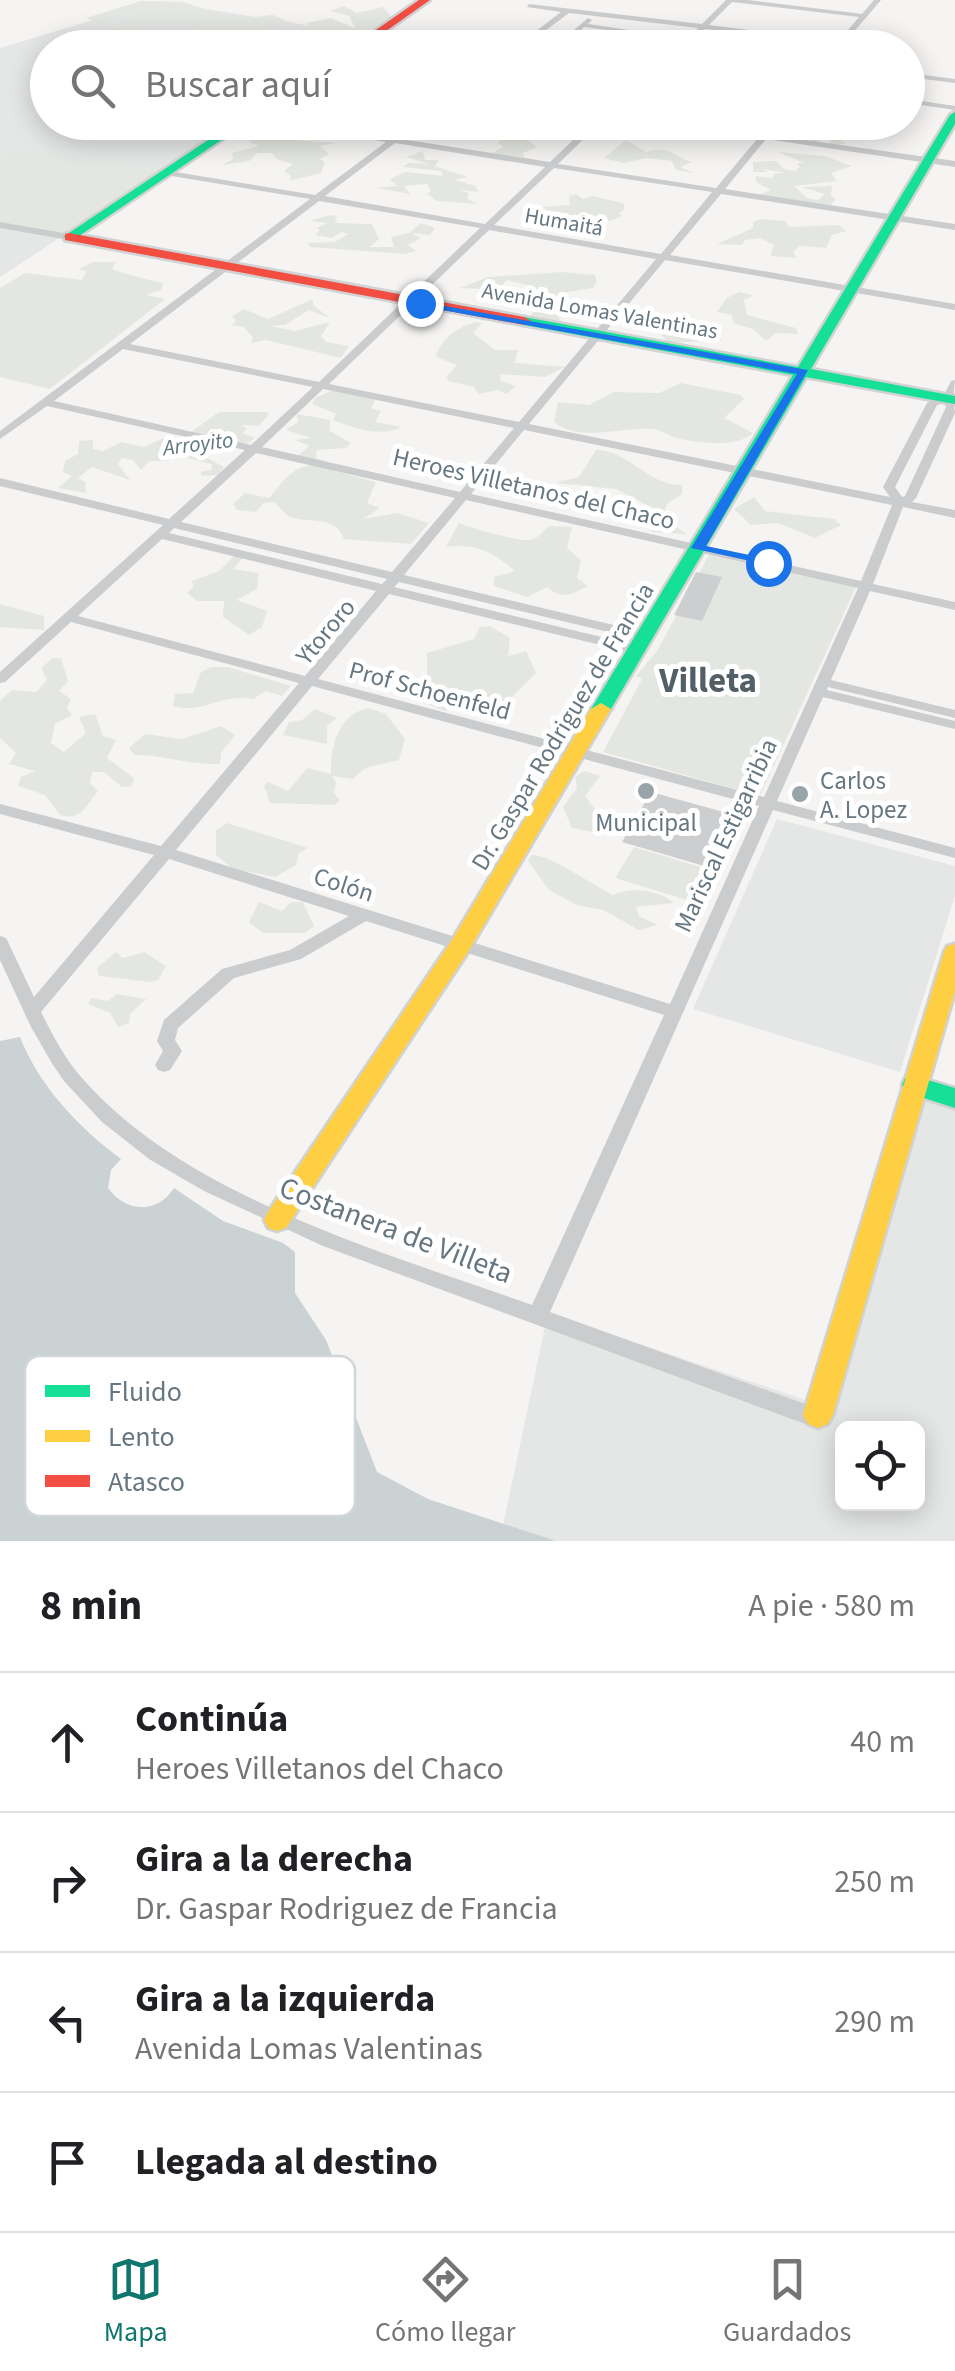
<!DOCTYPE html>
<html lang="es">
<head>
<meta charset="utf-8">
<style>
	:root { --surface:#fff; --page:#f6f6f6; --text:#202124; --muted:#757577; --line:#e0e0e0; --accent:#0f766e }
	body { margin:0; font-family:"Source Sans 3",sans-serif; background:var(--page); color:var(--text) }
	.controls { position:absolute; right:30px; bottom:30px; display:grid; overflow:hidden; border-radius:15px; box-shadow:0 5px 25px #0003 }
	.controls button { width:90px; height:90px; display:grid; place-items:center; padding:0; border:0; border-bottom:2px solid var(--line); background:var(--surface); color:var(--text); font:50px sans-serif }
	.stop { position:absolute; width:30px; height:30px; margin:-22px; border:8px solid #1a73e8; border-radius:50%; background:#fff }
	.stop.end { background:#1a73e8; border-color:#fff; box-shadow:0 2px 10px #0008 }
	.list { margin:0; padding:0; list-style:none }
	h2 { display:flex; justify-content:space-between; align-items:center; height:130px; margin:0; padding:0 40px; font-size:42px }
	h2 small { font-size:32px; font-weight:400; color:var(--muted) }
	.list li { display:grid; grid-template-columns:65px 1fr auto; gap:30px; align-items:center; box-sizing:border-box; height:140px; padding:0 40px; border-top:2px solid var(--line) }
	.list b { display:block; font-size:38px; white-space:nowrap }
	.list p { margin:0; font-size:32px; white-space:nowrap; color:var(--muted) }
	.list em { font-size:32px; font-style:normal; color:var(--muted) }
	.icon { flex:none; width:55px; height:55px; fill:none; stroke:currentColor; stroke-width:2; stroke-linecap:round; stroke-linejoin:round }
	.map { position:relative; flex:none; width:955px; height:1541px; overflow:hidden }
	.search { position:absolute; background:var(--surface); box-shadow:0 5px 25px #0003; left:30px; right:30px; top:30px; height:110px; display:flex; align-items:center; gap:25px; box-sizing:border-box; padding:0 35px; border-radius:55px; color:var(--muted); font-size:38px }
	.sheet { height:690px; background:var(--surface) }
	nav { display:flex; justify-content:space-around; align-items:center; box-sizing:border-box; height:140px; border-top:2px solid var(--line); background:var(--surface); font-size:28px; color:var(--muted) }
	nav a { display:grid; justify-items:center; gap:5px }
	nav .on { color:var(--accent) }
	.map>svg:first-child { display:block }
	.built { fill:#e5e6e6; fill-rule:evenodd }
	.green { fill:#e4e7e1 }
	.water { fill:#cad2d4 }
	.building { fill:#cdcecf }
	.lines { fill:none; stroke-linecap:round; stroke-linejoin:round }
	.fast-casing { stroke:#d1d2d3; stroke-width:5 }
	.slow-casing { stroke:#d1d2d3; stroke-width:5 }
	.jam-casing { stroke:#d1d2d3; stroke-width:5 }
	.street { fill:#cacccd; fill-rule:evenodd }
	.fast { fill:#16e098; fill-rule:evenodd }
	.slow { fill:#ffcf43; fill-rule:evenodd }
	.jam { fill:#f24e42; fill-rule:evenodd }
	.route { fill:#1a73e8 }
	.poi-dot { fill:#98a3aa; stroke:#fff; stroke-width:4 }
	.labels { text-anchor:middle; stroke-width:10; stroke-linejoin:round; paint-order:stroke }
	.far-street-label { font-size:22px; fill:#667782; stroke:#fff }
	.far-water-label { font-size:22px; font-style:italic; fill:#61787f; stroke:#fff }
	.street-label { font-size:25px; fill:#667782; stroke:#fff }
	.poi-label { font-size:25px; fill:#667782; stroke:#fff; text-anchor:start }
	.near-street-label { font-size:30px; fill:#667782; stroke:#fff }
	.district-label { font-size:35px; font-weight:bold; fill:#535f67; stroke:#fff }
	.key { fill:#fff; stroke:#d1d6da; stroke-width:2.5 }
	.key-label { font-size:28px; fill:#667782 }
</style>
</head>
<body>
<div class="map">
<svg width="955" height="1541" viewBox="0 0 955 1541">
	<rect width="100%" height="100%" fill="#f5f4f3"/>
	<path class="built" d="M156,1L362,34L343,48H48V122L236,123L0,277V48Z
		M777,819L955,866V896L900,1072L693,1009Z
		M915,1086L955,1099V1541H523L503,1525L548,1313L823,1406ZM842,1428H918V1504H842Z"/>
	<path class="green" d="M141,1L184,2L217,14L246,18L273,15L299,26L260,28L254,36L228,42L249,47H183L200,45L189,40L191,30L213,31C196,29 176,20 158,25C131,32 116,48 85,47L122,24L125,16L145,12L133,11L100,24L86,18Z
		M344,6L357,13L383,7L392,17L356,38L315,31L306,23L331,18L356,29L349,16L330,11Z
		M789,123H843L868,136H839L845,144L830,145L831,135L820,133L815,137L820,141L816,142L779,129Z
		M501,124L576,122L570,126L578,131L553,128V138L527,139L537,147L523,153L525,158L492,153L503,147L498,143L501,138L498,136L505,132L499,129L505,126Z
		M253,138C282,139 307,141 337,143L320,146L329,154L320,159L325,162L321,173L289,181L291,176L284,171L293,164L277,159L272,153H257L249,161L222,165L233,159L232,153L259,146L249,142Z
		M626,140L646,152C667,144 675,157 692,162L681,167L694,173L676,170L672,161L646,158L624,163L604,158Z
		M20,149L166,172L69,237L0,225V161Z
		M423,151L425,160H439L435,166L468,177L455,180L476,186L478,192L458,190L469,193L467,199L479,204L437,201L427,194L431,191L427,184L404,186L410,194L377,188L397,186L390,179L406,172L443,176L441,171L403,167L408,163L428,164L406,157Z
		M778,152L825,156L852,166L831,173L837,181L794,186L807,198L818,200L825,194L801,187L832,186L831,196L836,199L831,205L759,195L771,190L756,182V176L772,178L776,173H786L762,169L768,172H753V162L776,161L784,169L795,171L800,167L797,163H804Z
		M576,194L583,199L592,196L623,203L625,209L619,213L623,216L609,221L596,216L578,226L541,207L570,205L569,196Z
		M330,215L337,216L335,223L372,224L379,239L370,247H394L391,237L409,233L421,223L435,228L430,235L411,233L421,238L408,245L416,251L404,254L311,247L307,243L335,242L348,234L341,232L332,238L315,235L320,230L317,228L327,223L309,221Z
		M762,219L785,221L789,227L839,225L846,231L832,235L826,248L799,246L793,252L796,258L770,256L774,245L760,238L745,240L742,245L717,244L753,228V222Z
		M93,262H116L112,269C119,272 152,281 163,283L161,290L146,295L165,299L50,389L0,377V288L25,273L82,280L86,272L79,269Z
		M562,272L595,275L597,282L593,288L563,293L569,298L566,306L555,309L561,321L526,319L538,308L535,287L507,280L497,290L460,288L488,277Z
		M739,292L754,295L744,300L747,315L796,328L798,334L776,333L766,341L753,329L733,323L732,315L717,312L727,298Z
		M313,299V305L330,318L309,310L285,325L270,326L295,331L330,322L321,336L326,342L349,346L341,358L266,340L251,343L253,338L244,327L231,325L236,321L232,316L244,309L268,319Z
		M660,315L680,323L673,328L678,332H684L681,326L686,322L703,326L698,337L715,332L722,340L669,343L653,326L658,322L651,318Z
		M475,322L482,323L473,333L495,350H518L515,363L565,367L545,377L500,374L501,381L516,386L507,394L498,390L478,394L474,387L448,381L447,376L457,365L436,357C441,338 457,328 475,322Z
		M681,383L741,395L744,399L724,418L753,433C738,448 701,443 680,439C670,437 661,429 651,429C619,427 581,443 554,422L558,402L589,405L614,392L659,393Z
		M333,390L376,399L371,408L381,411L375,422L401,427C381,438 354,428 333,420L336,414L312,404L315,398Z
		M219,412H266L269,414L259,426L242,425L247,429L242,433L255,438L245,445L191,432Z
		M297,414L330,420V431L351,443L346,448L317,450L316,458L326,461L298,456L309,446L295,440L311,438L286,430L298,422Z
		M173,434L179,440L228,448L224,453L208,450L202,455L224,467L218,475L202,476L200,472L211,470L212,464L175,455L165,461H149L141,470L133,460L122,458L118,464L130,480L92,467L78,478L85,482L86,493L58,488L72,476L63,472L65,461L78,454L79,441L93,440V449L103,451L121,442L144,447Z
		M596,450C626,448 648,486 682,485V494L667,504L662,518L687,534L652,532L654,509L616,489L555,483L579,477Z
		M314,465L376,482L367,503L380,508L363,519L397,513L429,523L411,544L344,539C336,516 313,523 293,518C284,515 281,508 274,502L264,503L256,512L237,510L233,504L245,493L269,498C282,484 291,466 314,465Z
		M754,497L765,511L834,519L841,525L815,538L778,523L751,525L734,509Z
		M459,523C470,528 517,541 529,540C538,539 543,531 549,526L572,527L567,548L581,560L577,578L588,586C571,595 562,600 547,587L527,597L494,586V577L515,571C493,552 476,543 446,547Z
		M236,554L243,558L233,569L259,573L257,589L237,600L267,611L262,627L249,635L223,617L224,601H197L187,593L193,587L192,581L219,571Z
		M709,555L856,587L760,796L603,752L642,679L636,676L657,651Z
		M0,604L44,616V630L0,627Z
		M490,626L510,638L508,656L526,651L536,673L504,705L476,696L445,711L427,704V653L474,639L480,627Z
		M53,658H61L68,681L59,691L71,699L67,708L72,715L55,724L51,743L64,752L86,733L79,717L95,714L103,736L116,740L107,758L134,778L132,786L122,787L104,772H92L90,783L98,791C86,805 82,821 60,815L45,795L18,786L21,777L35,771L9,764L16,753L0,738V701L12,690L36,692L47,680L41,668Z
		M211,667H228L291,686L282,696L266,691L253,699C219,693 203,715 173,706L175,694L193,693L201,672Z
		M369,708L386,714L405,739L399,760L365,768L353,779L332,776L336,782L334,793L340,800L335,805L270,803L264,786L268,782L288,791L307,768L331,774C330,746 339,713 369,708Z
		M315,709L337,718L327,726V744L283,735L289,722L302,720Z
		M221,726L235,735L221,753L220,764C192,766 161,754 134,755L129,748L145,734L182,739Z
		M584,771L600,776L585,796L603,820L593,832L572,828L563,807L577,788L575,777Z
		M227,823L308,848L299,853L296,865L275,877L233,869L216,855V830Z
		M634,847L720,873L703,905L615,878Z
		M531,855C549,854 593,885 613,895C630,886 659,890 674,903L636,907L639,916L658,925L639,930L603,910L577,905L549,890L528,861Z
		M259,902L282,911L291,902H303L314,926L305,933H263L249,922Z
		M116,952L123,958L144,952L166,966L158,980L150,982L99,976L97,968Z
		M117,994L146,999L130,1014L129,1023L118,1027L110,1013L88,1004L91,998L108,1001Z"/>
	<path class="water" d="M20,1037C39,1086 79,1128 121,1159L111,1170L108,1188C125,1212 157,1215 174,1188L223,1221L283,1243L295,1252V1293L326,1340L377,1472L428,1499L556,1541H0V1041Z"/>
	<path class="building" d="M696,572L722,577L702,621L674,615Z
		M651,792L738,816L711,868L622,842Z"/>
	<g class="lines">
		<g class="fast-casing">
			<path id="fast" d="M955,112V124L811,369L955,396V404L806,377L611,709L608,713H594L591,709L793,375L524,325L517,321L524,317L798,367L950,115Z
				M235,122H248L73,240L63,237Z
				M914,1076L955,1088V1108L905,1092L902,1085L905,1078Z"/>
		</g>
		<g class="slow-casing">
			<path id="slow" d="M601,703L611,709L468,952L286,1228L277,1231L268,1228L264,1220L268,1212L452,940L591,709Z
				M955,944V991L833,1415L828,1424L818,1428L808,1424L803,1415L944,952L947,946Z"/>
		</g>
		<g class="jam-casing">
			<path id="jam" d="M419,0H430L362,48H350Z
				M69,233L524,317L531,321L524,325L65,240V234Z"/>
		</g>
		<path class="street" d="M726,0H748L862,14L874,0H881L840,48H833L835,45L705,29L688,48H680L698,28L569,13L522,48H514L561,12L527,7L529,4L702,24ZM732,2L859,17L839,41L709,25Z
			M588,18L592,20L588,24L656,34L641,48H633L646,35L584,27L561,48H553Z
			M381,29L498,46L501,48H480L378,33Z
			M908,73L955,79V83L908,77Z
			M908,99L955,106V110L908,103Z
			M267,122H290L391,138L412,122H422L400,139L550,162L592,122H601L558,164L716,188L758,138L659,122H683L762,134L771,122H780L770,135L955,161V167L766,139L725,189L955,224V230L721,194L670,255L955,304V310L665,260L529,424L890,497L883,487L927,403L943,397L951,381L955,380L953,399L955,413L916,498L912,502L955,510V518L903,507L873,584L955,602V610L870,591L831,680L955,710V718L828,687L827,690L955,721V729L823,697L777,801L955,848V858L773,810L550,1312L808,1405L826,1408L829,1415L826,1422L808,1425L323,1246L204,1191L149,1159L102,1122L64,1081L53,1065L31,1027L0,960V936L6,938L8,942L34,997L154,855L0,814V804L161,846L299,683L71,622L5,682L0,683V672L163,525L0,486V478L169,519L245,450L47,406L0,439V431L310,199L166,175L163,174V170L315,195L386,142ZM395,143L545,167L485,224L325,196ZM554,168L712,192L661,254L494,225ZM319,201L480,228L319,382L130,344ZM489,230L656,259L519,422L329,384ZM123,349L313,387L251,445L54,401ZM323,389L514,428L460,492L262,447ZM944,403L946,407L905,496L902,497L895,487L937,405ZM524,430L892,505L861,581L471,494ZM256,453L455,498L392,572L181,522ZM466,500L858,588L764,797L318,679L389,594L638,654L643,653L645,650L643,647L394,587L399,582L646,641L651,640L653,637L651,634L404,575ZM174,528L387,579L382,584L169,533ZM162,539L376,591L305,676L78,616ZM312,686L759,806L670,1004L176,850ZM169,859L349,916L290,950L222,969L164,1020L157,1041L163,1051L155,1065L158,1070L164,1072L170,1070L182,1051L175,1040L178,1028L234,978L301,959L366,921L664,1015L532,1305C384,1252 179,1196 76,1071C62,1053 51,1032 41,1012Z
			M0,222L69,234L74,237L69,240L0,228Z"/>
		<use href="#fast" class="fast"/>
		<use href="#slow" class="slow"/>
		<use href="#jam" class="jam"/>
	</g>
	<path class="route" d="M416,301L808,370L706,546L773,560V566L691,548L797,374L420,306Z"/>
	<g class="poi-dot">
		<circle cx="646" cy="791" r="10"/>
		<circle cx="800" cy="794" r="10"/>
	</g>
	<g class="labels">
		<g class="far-street-label">
			<text transform="translate(564 221) rotate(10)" y="8">Humaitá</text>
			<text transform="translate(600 310) rotate(10)" y="8">Avenida Lomas Valentinas</text>
		</g>
		<g class="far-water-label">
			<text transform="translate(198 443) rotate(-7)" y="8">Arroyito</text>
		</g>
		<g class="street-label">
			<text transform="translate(534 488) rotate(13)" y="9">Heroes Villetanos del Chaco</text>
			<text transform="translate(325 631) rotate(-50)" y="9">Ytororo</text>
			<text transform="translate(430 690) rotate(15)" y="9">Prof Schoenfeld</text>
			<text transform="translate(562 726) rotate(-59)" y="9">Dr. Gaspar Rodriguez de Francia</text>
			<text transform="translate(725 835) rotate(-65)" y="9">Mariscal Estigarribia</text>
			<text transform="translate(344 884) rotate(18)" y="9">Colón</text>
		</g>
		<g class="poi-label">
			<text x="820" y="789">Carlos<tspan x="820" dy="29">A. Lopez</tspan></text>
			<text x="646" y="831" text-anchor="middle">Municipal</text>
		</g>
		<g class="near-street-label">
			<text transform="translate(396 1230) rotate(21)" y="10">Costanera de Villeta</text>
		</g>
		<g class="district-label">
			<text x="708" y="692">Villeta</text>
		</g>
	</g>
	<rect x="25" y="1356" width="330" height="160" rx="15" class="key"/>
	<rect x="45" y="1385" width="45" height="12" fill="#16e098"/>
	<rect x="45" y="1430" width="45" height="12" fill="#ffcf43"/>
	<rect x="45" y="1475" width="45" height="12" fill="#f24e42"/>
	<g class="key-label">
		<text x="108" y="1401">Fluido</text>
		<text x="108" y="1446">Lento</text>
		<text x="108" y="1491">Atasco</text>
	</g>
</svg>
<div class="controls">
<button><svg class="icon" aria-label="locate" viewBox="0 0 24 24"><circle cx="12" cy="12" r="6"/><path d="M12 2v4M12 18v4M2 12h4M18 12h4"/></svg></button>
</div>
<div class="stop" style="left:768px;top:563px"></div>
<div class="stop end" style="left:420px;top:303px"></div>
<div class="search"><svg class="icon" aria-label="search" viewBox="0 0 24 24"><circle cx="10" cy="10" r="6"/><path d="M15 15l6 6"/></svg>Buscar aquí</div>
</div>
<section class="sheet">
<h2>8 min<small>A pie · 580 m</small></h2>
<ul class="list">
<li><svg class="icon" aria-label="ahead" viewBox="0 0 24 24"><path d="M12 20V5M6 11l6-6 6 6"/></svg><div><b>Continúa</b><p>Heroes Villetanos del Chaco</p></div><em>40 m</em></li>
<li><svg class="icon" aria-label="right" viewBox="0 0 24 24"><path d="M7 20v-9h11M14 6l5 5-5 5"/></svg><div><b>Gira a la derecha</b><p>Dr. Gaspar Rodriguez de Francia</p></div><em>250 m</em></li>
<li><svg class="icon" aria-label="left" viewBox="0 0 24 24"><path d="M17 20v-9H6M10 6l-5 5 5 5"/></svg><div><b>Gira a la izquierda</b><p>Avenida Lomas Valentinas</p></div><em>290 m</em></li>
<li><svg class="icon" aria-label="arrive" viewBox="0 0 24 24"><path d="M6 21V4h12l-3 4 3 4H6"/></svg><div><b>Llegada al destino</b></div></li>
</ul>
</section>
<nav>
<a class="on"><svg class="icon" aria-label="map" viewBox="0 0 24 24"><path d="M3 6l6-2 6 2 6-2v14l-6 2-6-2-6 2zM9 4v14M15 6v14"/></svg>Mapa</a>
<a><svg class="icon" aria-label="directions" viewBox="0 0 24 24"><path d="M12 3l9 9-9 9-9-9zM9 14v-3h6M13 9l2 2-2 2"/></svg>Cómo llegar</a>
<a><svg class="icon" aria-label="saved" viewBox="0 0 24 24"><path d="M7 4h10v16l-5-4-5 4z"/></svg>Guardados</a>
</nav>
</body>
</html>
